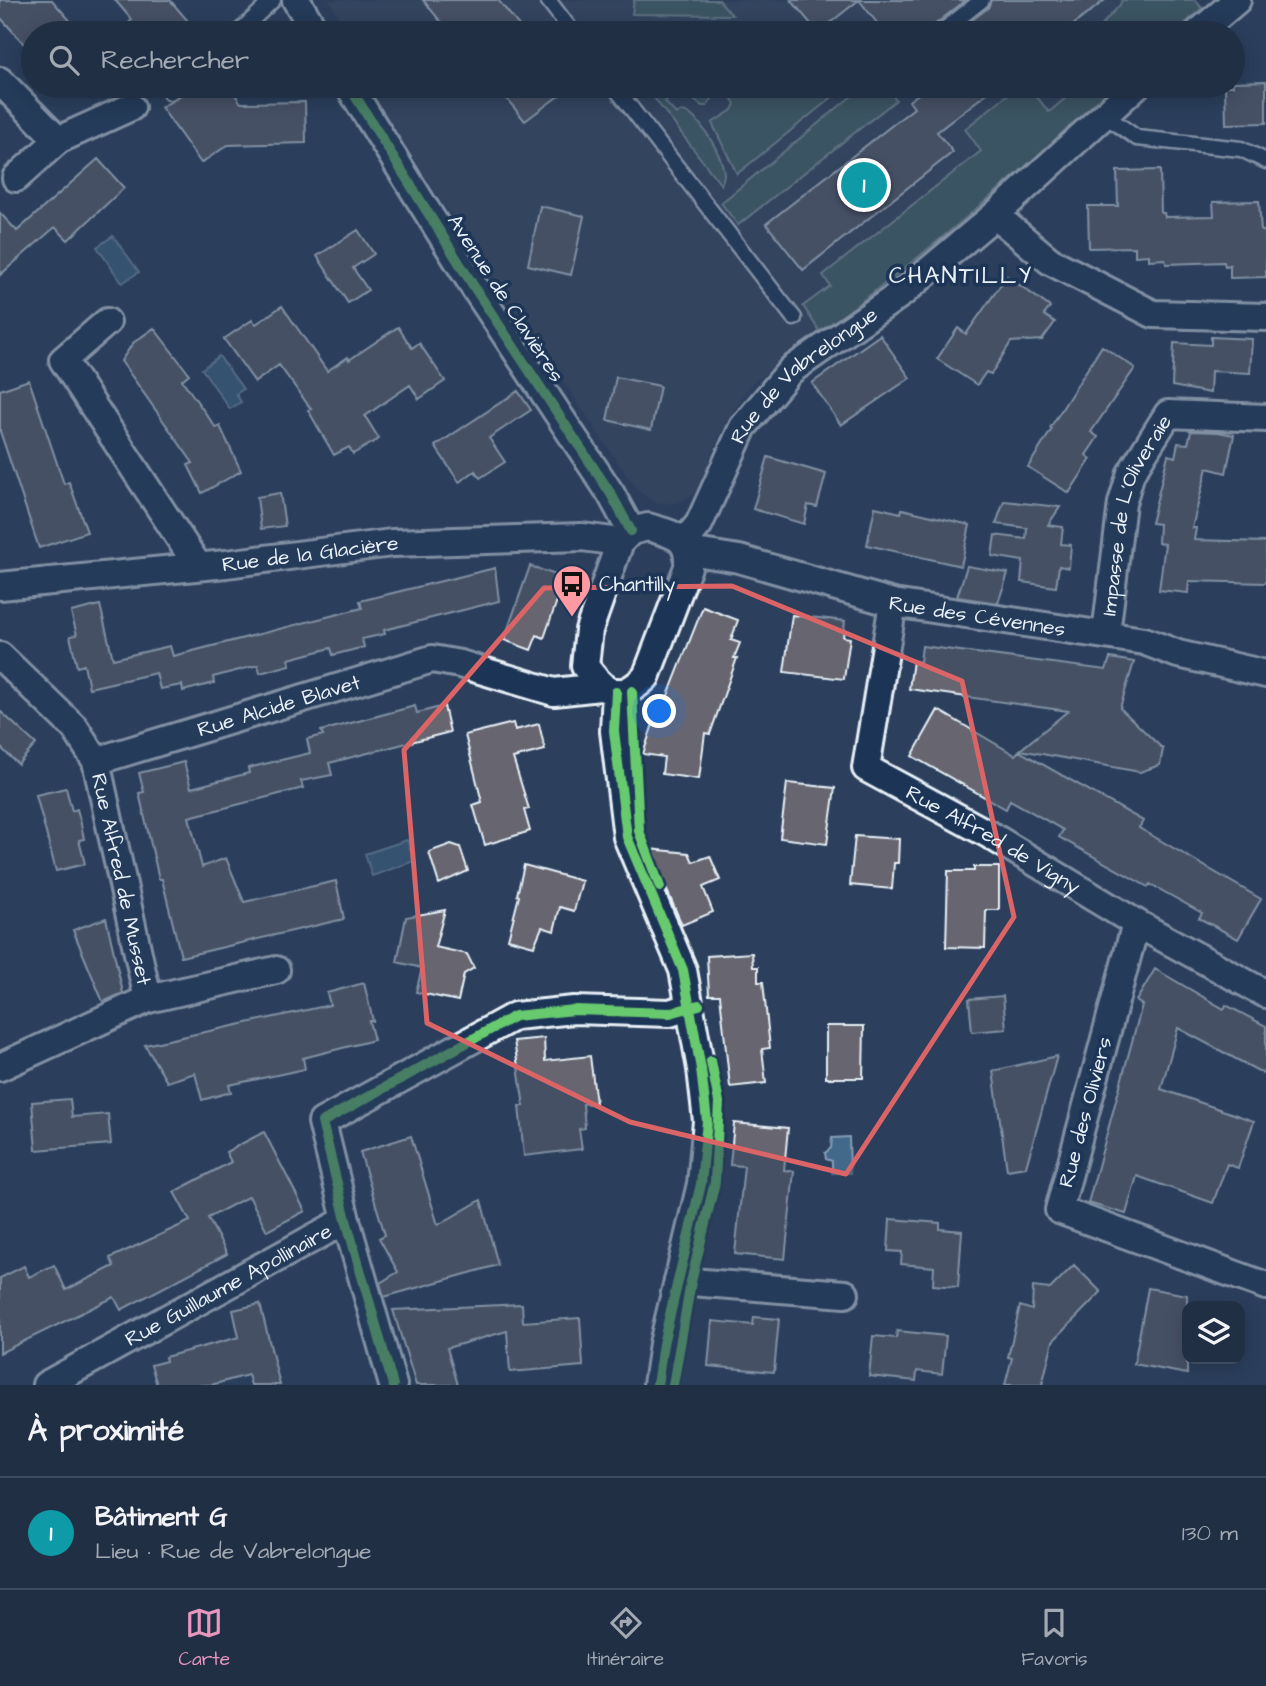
<!DOCTYPE html>
<html lang="fr">
<head>
<meta charset="utf-8">
<style>
	:root { --surface:#212f45; --page:#29374c; --text:#f1f3f6; --muted:#a2a9b3; --line:#3e4a5e; --accent:#e797bd }
	body { margin:0; font-family:"Architects Daughter",sans-serif; background:var(--page); color:var(--text) }
	.controls { position:absolute; right:21px; bottom:21px; display:grid; overflow:hidden; border-radius:14px; box-shadow:0 4px 18px #0003 }
	.controls button { width:63px; height:63px; display:grid; place-items:center; padding:0; border:0; border-bottom:2px solid var(--line); background:var(--surface); color:var(--text); font:35px sans-serif }
	.you { position:absolute; left:660px; top:712px; width:24px; height:24px; margin:-18px; border:5px solid #fff; border-radius:50%; background:#1a73e8; box-shadow:0 0 0 10px #1a73e833 }
	.badge { display:grid; place-items:center; width:46px; height:46px; border-radius:50%; background:var(--accent); color:#fff; font-size:23px; font-weight:700 }
	.pin { position:absolute; translate:-50% -50%; border:4px solid #fff; box-shadow:0 2px 7px #0006 }
	.list { margin:0; padding:0; list-style:none }
	h2 { display:flex; justify-content:space-between; align-items:center; height:91px; margin:0; padding:0 28px; font-size:30px }
	h2 small { font-size:23px; font-weight:400; color:var(--muted) }
	.list li { display:grid; grid-template-columns:46px 1fr auto; gap:21px; align-items:center; box-sizing:border-box; height:112px; padding:0 28px; border-top:2px solid var(--line) }
	.list b { display:block; font-size:26px; white-space:nowrap }
	.list p { margin:0; font-size:23px; white-space:nowrap; color:var(--muted) }
	.list em { font-size:23px; font-style:normal; color:var(--muted) }
	.icon { flex:none; width:38px; height:38px; fill:none; stroke:currentColor; stroke-width:2; stroke-linecap:round; stroke-linejoin:round }
	.map { position:relative; flex:none; width:1266px; height:1385px; overflow:hidden }
	.search { position:absolute; background:var(--surface); box-shadow:0 4px 18px #0003; left:21px; right:21px; top:21px; height:77px; display:flex; align-items:center; gap:18px; box-sizing:border-box; padding:0 24px; border-radius:38px; color:var(--muted); font-size:26px }
	.sheet { height:203px; background:var(--surface) }
	nav { display:flex; justify-content:space-around; align-items:center; box-sizing:border-box; height:98px; border-top:2px solid var(--line); background:var(--surface); font-size:19px; color:var(--muted) }
	nav a { display:grid; justify-items:center; gap:4px }
	nav .on { color:var(--accent) }
	.map>svg:first-child { display:block }
	.built { fill:#3d4a62 }
	.green { fill:#4f6d6c; stroke:#9cafb2; stroke-width:2 }
	.water { fill:#42688a; stroke:#849fb6; stroke-width:2 }
	.building { fill:#666570; stroke:#e8f1f8; stroke-width:2 }
	.lines { fill:none; stroke-linecap:round; stroke-linejoin:round }
	.service-casing { stroke:#e8f1f8; stroke-width:19 }
	.minor-casing { stroke:#e8f1f8; stroke-width:32 }
	.service { stroke:#1d3557; stroke-width:14 }
	.minor { stroke:#1d3557; stroke-width:26 }
	.cycleway-casing { stroke:#1d3557; stroke-width:15 }
	.cycleway { stroke:#67ca6e; stroke-width:10 }
	.marked { fill:none; stroke:#db6466; stroke-width:5; stroke-linejoin:round }
	.labels { text-anchor:middle; stroke-width:7; stroke-linejoin:round; paint-order:stroke }
	.street-label { font-size:21px; fill:#e8f1f8; stroke:#1d3557 }
	.poi-label { font-size:21px; fill:#e8f1f8; stroke:#1d3557; text-anchor:start }
	.quarter-label { font-size:24px; letter-spacing:2px; fill:#e8f1f8; stroke:#1d3557 }
</style>
</head>
<body>
<div class="map">
<svg width="1266" height="1385" viewBox="0 0 1266 1385">
	<rect width="100%" height="100%" fill="#2c3f5c"/>
	<filter id="ink" filterUnits="userSpaceOnUse"><feTurbulence type="fractalNoise" baseFrequency=".0143" numOctaves="2"/><feDisplacementMap in="SourceGraphic" scale="14" xChannelSelector="R" yChannelSelector="G"/><feConvolveMatrix kernelMatrix="1 2 1 2 8 2 1 2 1" color-interpolation-filters="sRGB"/></filter>
	<g filter="url(#ink)">
		<path class="built" d="M329,0H1195L1202,8L1174,33H348Z
			M369,86H1116L997,193L919,259L751,384L719,434L706,471L694,494L676,503H657L640,492L624,471L367,91Z"/>
		<path class="green" d="M634,0H719L732,15L632,14Z
			M1122,0H1195L1202,8L1174,33H1096L1095,32L1120,5Z
			M645,86H669L672,94L665,102L676,114L682,111C698,113 724,157 724,174C724,177 722,182 721,185Z
			M681,86H721L707,106H702L686,94Z
			M731,86H846L737,174L712,123L732,110L735,104L728,92Z
			M864,86H885L896,100L738,225L721,203Z
			M1018,86H1028L1049,112L1080,86H1116C1020,172 925,257 820,332L803,306L830,286L823,275L981,151L965,129Z"/>
		<path class="water" d="M113,236L139,272L122,283L97,247Z
			M219,356L243,389L236,394L241,402L230,409L202,369Z
			M407,840L414,861L372,876L365,854Z
			M849,1137L850,1173H832V1161L826,1159L825,1153L831,1148L832,1138Z"/>
		<path class="building" d="M0,0H52L81,33H33V54L0,17Z
			M115,0H170L188,21L173,33H117L132,20Z
			M423,0H498L525,33H450Z
			M791,0H966L934,25L931,33H885L859,0L826,26L811,24Z
			M991,0H1105L1063,33H955L988,8Z
			M1266,81V123L1226,124L1225,86H1233V82Z
			M191,86H229L241,103L305,102L306,143L228,145L201,163L161,107L176,99Z
			M496,86H572L525,121Z
			M929,86H996L937,132L953,152L803,270L766,224L914,108L909,101Z
			M98,159L124,188L68,240L55,227L0,275V213L17,231Z
			M1160,170L1161,213H1164L1165,217L1214,216L1213,202L1259,201L1261,231H1265L1266,245V277L1230,278V265L1225,266L1224,262L1166,264L1165,259L1149,260V255L1135,256V247L1089,248L1088,206H1118L1117,171Z
			M540,206L584,216L571,275L528,265Z
			M358,230L374,254L353,268L368,290L348,303L317,256Z
			M1007,276L1050,307L1044,315L1055,322L1042,340L1011,342L991,374L986,372L977,385L937,359L958,328L966,334Z
			M282,306L327,371L348,357L349,360L398,327L412,348L419,343L445,381L419,399L410,385L365,416L379,439L353,454L349,447L334,455L308,410L311,409L279,365L255,382L224,339L252,320L256,324Z
			M154,328L189,374L182,380L216,428L220,426L241,471L202,493L188,465L193,463L121,361L133,343Z
			M880,335L910,378L841,425L812,383Z
			M1211,337L1252,339L1250,373L1211,371L1210,393L1172,386L1174,343L1211,345Z
			M1102,346L1135,368L1091,432L1098,437L1086,455L1091,459L1069,493L1028,467L1052,429L1050,428Z
			M616,377L660,386L651,430L607,420Z
			M29,380L64,484L69,482L87,532L39,548L0,431V390Z
			M518,391L531,410L489,438L505,462L480,478L475,471L459,482L435,446Z
			M1191,431L1218,432L1234,435L1226,473L1207,468L1192,528H1196L1194,540L1266,542V583L1189,581L1188,593L1159,590L1165,544L1158,543L1159,524L1151,523L1168,455L1175,457L1178,443L1188,444Z
			M768,457L826,474L817,507L808,505L804,524L753,509Z
			M280,493L285,526L261,529L257,497Z
			M1004,501L1060,507L1048,525L1063,527L1061,544L1071,545L1069,568L1059,566L1056,587L1021,582L1023,561L992,556L995,535L1026,539L1027,528L996,524Z
			M875,507L901,513L902,509L970,525L961,566L867,545Z
			M530,566L559,576L554,590L560,592L544,638L537,635L531,650L504,640Z
			M967,566L1008,573L998,603L957,597Z
			M495,568L499,601L384,630L385,634L362,639L364,647L333,655L331,648L289,659L290,665L260,673L258,665L213,677L214,683L183,691L182,685L160,689L156,673L89,688L84,665L77,667L70,636L77,635L71,612L100,605L113,659L170,646L173,656L362,608L360,601Z
			M703,607L738,620L731,640L740,643L734,658H737L710,734L705,733L699,779L662,774L664,757L643,754L657,712L661,713Z
			M792,615L845,621L843,637L850,638L844,679L784,672Z
			M922,646L1106,670L1110,658L1134,662L1120,708L1163,749L1160,765L1140,772L1020,750L1068,711L909,689L913,661L920,662Z
			M415,706L417,713L444,706L450,732L329,763L332,775L301,781L303,788L189,817L202,867L226,858L244,902L336,881L344,919L181,957L162,879H159L139,793L144,792L139,773L184,762L191,788L249,773L248,768L310,753L307,739L323,735L321,731Z
			M938,710L1015,755L1019,751L1143,821L1139,828L1261,899L1238,939L1199,918L1202,913L1150,884L1148,887L1059,837L1063,830L1010,800L1006,809L912,756Z
			M0,711L36,744L18,764L0,747Z
			M513,723L515,730L539,724L545,750L513,758L529,809L524,810L530,831L485,845L473,805L482,802L465,735Z
			M787,783L835,788L827,844L780,838Z
			M66,788L72,811L77,809L81,824L84,839L79,840L85,864L56,871L36,795Z
			M855,836L899,839L898,863H894L892,889L850,885Z
			M451,844L460,847L468,871L439,884L429,852Z
			M649,849L689,853L693,862L710,856L720,880L703,887L713,912L682,925Z
			M524,865L582,881L574,911L560,907L554,931L542,927L534,946L508,939L519,896L517,895Z
			M974,867H999V910H986L985,948L946,947L948,871H974Z
			M445,910L435,947L467,954L474,968L464,974L458,1001L416,992L422,968L397,962L406,917Z
			M106,918L123,993L103,1002L73,930Z
			M752,953L753,967H758V982H763L770,1048L762,1049L766,1083L730,1087L720,995H709L707,956Z
			M1155,969L1224,1009L1226,1005L1266,1026V1075L1178,1028L1161,1089L1254,1121L1238,1168L1227,1164L1213,1203L1137,1176L1126,1214L1088,1203L1142,1005L1136,1001Z
			M364,983L373,1021H369L374,1040L303,1058L305,1069L229,1085L231,1092L202,1100L195,1073L167,1082L145,1045L330,1005L327,993Z
			M1003,996L1006,1029L972,1032L969,999Z
			M826,1026H864L863,1078H826Z
			M544,1038L545,1061L590,1056L596,1103L583,1104L585,1128L579,1129L582,1149L524,1156L519,1106H524L514,1041Z
			M1057,1056L1026,1167L1007,1170L993,1071Z
			M70,1099L72,1117L108,1114L111,1144L36,1150L32,1102Z
			M734,1123L788,1128L784,1170L794,1171L785,1259L735,1254L744,1166L730,1165Z
			M264,1132L305,1211L267,1231L249,1196L208,1218L227,1254L121,1310L114,1297L0,1353V1278L24,1266L29,1277L54,1265L66,1290L114,1266L110,1258L190,1221L174,1192L231,1162L226,1152Z
			M411,1136L438,1225L481,1200L498,1265L384,1297L380,1283L398,1272L379,1238L385,1235L360,1152Z
			M890,1219L940,1223V1229L962,1231L958,1287L933,1285L934,1267L901,1264L902,1252L888,1251Z
			M1074,1265L1101,1292L1053,1341L1042,1385H1005L1012,1358L1008,1357L1020,1306L1032,1310L1033,1287L1050,1289Z
			M1148,1288L1187,1295V1374L1134,1364Z
			M260,1304L280,1385H251L248,1375L211,1385H157L151,1365L166,1361L165,1357L239,1337L233,1310Z
			M522,1304L523,1322L580,1318L583,1366L510,1372L507,1331L447,1348L458,1385H416L393,1310Z
			M754,1317L779,1319L774,1372L708,1366L712,1321L753,1325Z
			M897,1331L946,1336L942,1374L917,1371L916,1381L869,1376L873,1336L896,1338Z"/>
		<g class="lines">
			<g class="service-casing">
				<path id="service" d="M548,0L573,33
					M238,33L273,0
					M940,33L982,0
					M614,86L794,318
					M170,92L177,86
					M1103,114L1137,138L1241,149L1266,161"/>
			</g>
			<g class="minor-casing">
				<g id="minor">
					<path d="M296,0L316,33"/>
					<path d="M1198,33L1237,0"/>
					<path d="M0,81L58,140"/>
					<path d="M349,86L476,290L611,494L631,531"/>
					<path d="M16,178L58,140L131,107"/>
					<path d="M995,215L1050,261L1153,314L1266,317"/>
					<path d="M107,322L63,360L198,566"/>
					<path d="M648,527C674,535 690,536 688,567L646,677C618,704 605,693 585,666L589,630L620,542L631,531Z"/>
					<path id="s1" d="M684,542L699,524L743,427L791,370L902,293L995,215L1136,86"/>
					<path id="s2" d="M689,551L739,559L893,603L1144,641L1178,654L1266,674"/>
					<path id="s3" d="M0,586L226,564L392,543L582,537L620,542"/>
					<path id="s4" d="M893,603L866,768L990,835L1136,923L1266,994"/>
					<path id="s5" d="M1106,634L1122,503L1131,473L1168,414L1266,418"/>
					<path id="s6" d="M0,656L75,728L96,761L148,999"/>
					<path d="M616,692L614,731L627,837L683,970L701,1069L707,1121L701,1184L663,1344L657,1385"/>
					<path id="s7" d="M96,761L432,659L460,664L554,692L600,687"/>
					<path d="M1136,923L1059,1210L1266,1286"/>
					<path d="M0,1067L148,999L276,970"/>
					<path d="M678,1281L845,1294"/>
					<path id="s8" d="M46,1385L346,1220"/>
					<path d="M393,1385L346,1220L322,1122L515,1016L574,1010L670,1013L688,1007"/>
				</g>
			</g>
			<use href="#service" class="service"/>
			<use href="#minor" class="minor"/>
			<g class="cycleway-casing">
				<path id="cycleway" d="M349,86L476,290L611,494L631,531
					M632,691L639,831L660,887
					M616,692L614,731L627,837L683,970L701,1069L707,1121L701,1184L663,1344L657,1385
					M393,1385L346,1220L322,1122L515,1016L574,1010L670,1013L699,1005
					M673,1385L691,1282L715,1182L719,1102L711,1061"/>
			</g>
			<use href="#cycleway" class="cycleway"/>
		</g>
	</g>
	<path d="M0 0H1266V1385H0ZM732,586L962,681L1014,917L846,1174L630,1122L427,1023L404,750L544,588Z" fill="#2c3f5c" fill-opacity=".55" fill-rule="evenodd"/>
	<path class="marked" d="M732,586L962,681L1014,917L846,1174L630,1122L427,1023L404,750L544,588Z"/>
	<defs>
		<g id="bus-pin" transform="scale(2.0125)"><path d="M0 17L-7.5 6A9.5 9.5 0 1 1 7.5 6Z" fill="#ff9aa2" stroke="#1d3557"/><path d="M-5-6H5V4H4V6H2V4H-2V6H-4V4H-5ZM-3.5-4V0h7V-4ZM-3.5 1.2v1.5H-2V1.2ZM2 1.2v1.5H3.5V1.2Z" fill="#111"/></g>
	</defs>
	<g fill-rule="evenodd">
		<use href="#bus-pin" x="572" y="584"/>
	</g>
	<g class="labels">
		<g class="street-label">
			<text transform="translate(506 298) rotate(57)" y="7">Avenue de Clavières</text>
			<text dy="7" stroke="none"><textPath href="#s1" startOffset="210">Rue de Vabrelongue</textPath></text>
			<text dy="7" stroke="none"><textPath href="#s5" startOffset="124">Impasse de L'Oliveraie</textPath></text>
			<text dy="7" stroke="none"><textPath href="#s3" startOffset="312">Rue de la Glacière</textPath></text>
			<text dy="7" stroke="none"><textPath href="#s2" startOffset="296">Rue des Cévennes</textPath></text>
			<text dy="7" stroke="none"><textPath href="#s7" startOffset="191">Rue Alcide Blavet</textPath></text>
			<text dy="7" stroke="none"><textPath href="#s4" startOffset="313">Rue Alfred de Vigny</textPath></text>
			<text dy="7" stroke="none"><textPath href="#s6" startOffset="264">Rue Alfred de Musset</textPath></text>
			<text transform="translate(1085 1112) rotate(-75)" y="7">Rue des Oliviers</text>
			<text dy="7" stroke="none"><textPath href="#s8" startOffset="208">Rue Guillaume Apollinaire</textPath></text>
		</g>
		<g class="poi-label">
			<text x="599" y="591">Chantilly</text>
		</g>
		<g class="quarter-label">
			<text x="961" y="283">CHANTILLY</text>
		</g>
	</g>
</svg>
<div class="controls">
<button><svg class="icon" aria-label="layers" viewBox="0 0 24 24"><path d="M12 4l9 5-9 5-9-5zM3 14l9 5 9-5"/></svg></button>
</div>
<div class="you"></div>
<div class="pin badge" style="left:864px;top:185px;background:#0f9aa8">1</div>
<div class="search"><svg class="icon" aria-label="search" viewBox="0 0 24 24"><circle cx="10" cy="10" r="6"/><path d="M15 15l6 6"/></svg>Rechercher</div>
</div>
<section class="sheet">
<h2>À proximité<small></small></h2>
<ul class="list">
<li><span class="badge" style="background:#0f9aa8">1</span><div><b>Bâtiment G</b><p>Lieu · Rue de Vabrelongue</p></div><em>130 m</em></li>
</ul>
</section>
<nav>
<a class="on"><svg class="icon" aria-label="map" viewBox="0 0 24 24"><path d="M3 6l6-2 6 2 6-2v14l-6 2-6-2-6 2zM9 4v14M15 6v14"/></svg>Carte</a>
<a><svg class="icon" aria-label="directions" viewBox="0 0 24 24"><path d="M12 3l9 9-9 9-9-9zM9 14v-3h6M13 9l2 2-2 2"/></svg>Itinéraire</a>
<a><svg class="icon" aria-label="saved" viewBox="0 0 24 24"><path d="M7 4h10v16l-5-4-5 4z"/></svg>Favoris</a>
</nav>
</body>
</html>
